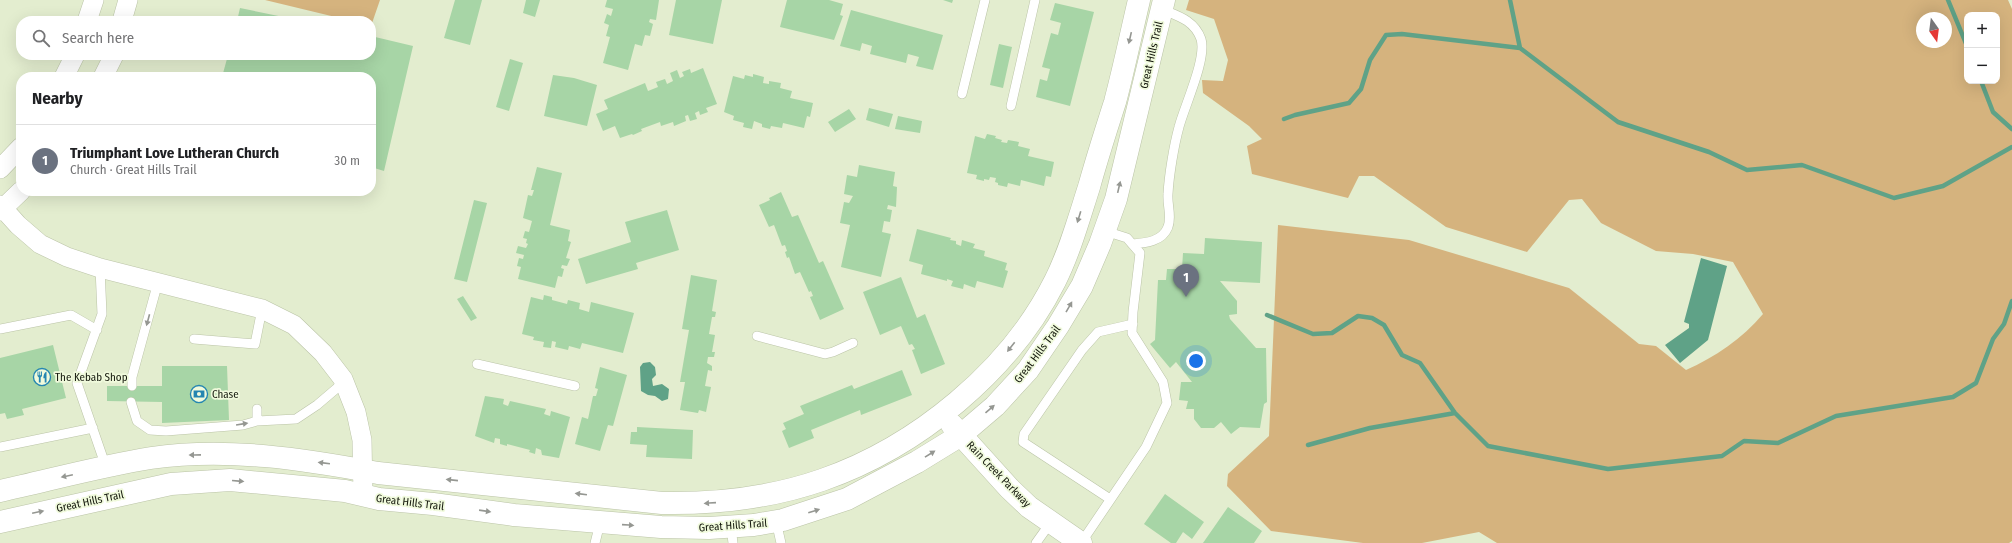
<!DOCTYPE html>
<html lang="en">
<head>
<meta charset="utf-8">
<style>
	:root { --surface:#fff; --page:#f6f6f6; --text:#202124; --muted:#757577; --line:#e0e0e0; --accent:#ea580c }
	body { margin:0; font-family:"Fira Sans Condensed",sans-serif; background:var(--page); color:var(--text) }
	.controls { position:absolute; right:12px; top:12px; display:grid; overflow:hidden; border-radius:8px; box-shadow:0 4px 16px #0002 }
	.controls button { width:36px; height:36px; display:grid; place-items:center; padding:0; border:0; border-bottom:1px solid var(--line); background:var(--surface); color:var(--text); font:20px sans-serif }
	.compass { position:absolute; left:1916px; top:12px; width:36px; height:36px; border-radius:50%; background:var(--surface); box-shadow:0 4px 16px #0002; rotate:166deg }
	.you { position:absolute; left:1196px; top:361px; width:14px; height:14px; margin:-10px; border:3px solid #fff; border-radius:50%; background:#1a73e8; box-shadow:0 0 0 6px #1a73e833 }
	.badge { display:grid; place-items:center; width:26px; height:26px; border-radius:50%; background:var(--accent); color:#fff; font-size:13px; font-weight:700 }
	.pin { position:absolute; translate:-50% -33px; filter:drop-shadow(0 1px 2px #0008) }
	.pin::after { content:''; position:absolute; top:21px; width:14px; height:12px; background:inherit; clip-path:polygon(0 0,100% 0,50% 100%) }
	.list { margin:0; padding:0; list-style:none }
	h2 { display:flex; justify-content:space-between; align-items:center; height:52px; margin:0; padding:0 16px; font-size:17px }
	h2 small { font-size:13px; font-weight:400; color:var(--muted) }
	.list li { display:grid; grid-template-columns:26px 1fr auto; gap:12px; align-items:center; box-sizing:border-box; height:72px; padding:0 16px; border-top:1px solid var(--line) }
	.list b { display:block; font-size:15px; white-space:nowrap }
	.list p { margin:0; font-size:13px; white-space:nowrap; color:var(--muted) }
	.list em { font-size:13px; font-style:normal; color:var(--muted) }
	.icon { flex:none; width:22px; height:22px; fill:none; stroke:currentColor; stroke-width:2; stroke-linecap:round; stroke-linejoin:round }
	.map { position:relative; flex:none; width:2012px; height:543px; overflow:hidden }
	.search { position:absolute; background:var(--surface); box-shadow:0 4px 16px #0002; left:16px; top:16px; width:360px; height:44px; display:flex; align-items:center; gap:10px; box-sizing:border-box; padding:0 14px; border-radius:16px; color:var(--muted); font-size:15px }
	.panel { position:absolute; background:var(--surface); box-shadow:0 4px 16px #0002; left:16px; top:72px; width:360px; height:124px; border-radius:16px }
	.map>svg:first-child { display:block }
	.forest { fill:#d5b37e; fill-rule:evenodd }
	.water { fill:#5fa287 }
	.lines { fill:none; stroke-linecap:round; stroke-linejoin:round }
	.stream { stroke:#5fa287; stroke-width:4.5 }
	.building { fill:#a7d5a6 }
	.service-casing { stroke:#bbc4a7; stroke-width:10 }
	.minor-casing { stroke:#bbc4a7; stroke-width:20 }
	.tertiary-casing { stroke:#bbc4a7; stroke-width:23 }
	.service { stroke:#fff; stroke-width:9 }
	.minor { stroke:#fff; stroke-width:19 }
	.tertiary { stroke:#fff; stroke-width:22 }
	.oneway { fill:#959792 }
	.labels { text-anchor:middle; stroke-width:3.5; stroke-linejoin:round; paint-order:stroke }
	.street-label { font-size:11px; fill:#14180d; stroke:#f0fadc }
	.poi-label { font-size:11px; fill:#14180d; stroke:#f0fadc; text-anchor:start }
</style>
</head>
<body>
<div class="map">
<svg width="2012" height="543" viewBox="0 0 2012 543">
	<rect width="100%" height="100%" fill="#e3edcf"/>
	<path class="forest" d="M265,0H380L371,26V21H352Z
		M1189,0H2008L2012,9V541L2009,543H1497L1479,532L1422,543H1363L1271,531L1227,486L1228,474L1269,436L1278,225L1409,240L1569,288L1639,344L1656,346L1686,370C1715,357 1742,339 1763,314L1733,262L1693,254L1656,251L1601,223L1582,199L1569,200L1527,252L1446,227L1374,176H1359L1348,198L1252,174L1247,146L1262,139L1249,126L1203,93L1202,80L1223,81L1228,60L1214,19L1186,10ZM1967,15H1997V81H1967ZM1922,18H1946V42H1922Z"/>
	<path class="water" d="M1701,258L1727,266L1708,340L1680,363L1665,345L1689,328V324L1684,322Z
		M650,362L655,367L656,375L652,379L653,386L662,384L669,389L668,399L662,401L655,396L648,395L641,391L640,367L643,363Z"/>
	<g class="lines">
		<path class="stream" d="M1510,0L1520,48
			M1948,0L1967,46
			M1981,81L1993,112L2012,129
			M1284,119L1295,115L1349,103L1361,89L1370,60L1386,35L1402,34L1520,48L1618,122L1709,152L1747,170L1802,165L1894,198L1943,186L2012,147
			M1267,315L1313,334L1332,333L1358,316L1372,318L1384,325L1402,355L1420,363L1455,413L1488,446L1608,469L1722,456L1744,441L1778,443L1836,416L1953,397L1976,383L1993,339L2004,324L2012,301
			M1308,445L1370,428L1455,413"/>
	</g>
	<path class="building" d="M455,0H482L470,45L444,38Z
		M526,0H540L535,17L523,13Z
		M607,0H659L656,20L650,19L649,22L653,24L650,36L645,35L642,46L635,44L628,70L603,63L610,37L606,36L609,25L604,23L607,14L611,16L613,9L605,7Z
		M676,0H722L713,44L669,35Z
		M787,0H829L843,4L840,15L843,16L834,40L780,27Z
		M943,0H953L952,3Z
		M1055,3L1094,12L1070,106L1036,97L1040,79L1047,81L1050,69L1042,67L1051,33L1058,35L1061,23L1050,20Z
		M240,8L298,20L297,21H237Z
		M851,10L943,35L933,70L916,66L919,57L908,54L906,63L870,54L872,46L862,43L860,51L840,46Z
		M371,36L413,46L384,171L371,167V77H222L228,55H371Z
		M999,44L1012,47L1003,88L990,85Z
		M510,59L523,63L509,111L496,107Z
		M703,68L717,104L706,108L708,112L700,115L699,111L695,113L697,119L690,121L688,115L685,116L686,121L674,126L673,122L661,126L660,122L641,129L642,131L633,135L632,134L620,138L615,126L603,131L596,114L608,109L604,100L645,83L648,91L658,87L656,82L665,79L667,84L673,81L670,73L677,70L680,78L684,76L682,72L690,69L691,73Z
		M753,74L764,77L763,83L769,84V81L781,83L780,88L792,91L790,98L813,103L810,117L807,116L804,128L783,123L782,128L771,126L770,129L762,127V124L754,121L752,129L743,127L744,123L733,120L734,116L724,112L733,76L744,79L745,75L753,77Z
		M553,75L574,78L597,85L587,126L544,116Z
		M869,108L893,114L889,127L866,120Z
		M849,109L856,119L835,132L828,122Z
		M898,116L922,121L920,133L895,129Z
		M987,134L996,136L995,138L1002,140L1001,142L1007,143L1008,140L1019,142L1018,146L1030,149L1028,156L1054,162L1051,177L1046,176L1044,186L1021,180L1020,186L1008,183L1007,187L998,185V183L995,182L996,178L990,177L989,180L984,179V181L976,179L977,175L967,173L975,136L985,139Z
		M859,165L895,172L893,186L897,187L896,207L888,205L887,209L892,210L890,222L884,221L882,232L891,234L881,277L841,267L850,225L840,223L844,202L849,203L853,196L844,194L847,175L857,177Z
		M537,167L562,173L550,225L570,230L568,241L571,242L566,258L570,259L567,266L562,265L561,268L564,269L562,277L558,276L555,288L518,279L521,267L517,266L519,258L523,259L524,255L516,253L518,246L526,248L528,244L526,243L527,239L523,238L525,231L529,232L532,221L523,218L528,195L532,196L534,190H531Z
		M781,192L792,217L798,215L819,263L823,261L844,309L820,320L810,297L813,296L811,291L809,292L800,272L795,274L789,257L787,258L785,252L787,251L785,245L782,246L774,225L769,227L759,205L770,200L769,198Z
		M474,200L487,203L467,282L454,279Z
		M667,210L679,250L636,263L638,269L586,284L578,259L631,242L625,222Z
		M917,229L951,238L950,240L956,241V244L961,246L962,240L975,244L973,248L985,251L984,256L1007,263L1005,270L1008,271L1003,288L977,281L975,288L964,284L963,289L951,286L953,281L947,279V281L921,274L923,265L909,261Z
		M1205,238L1262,242L1260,283L1220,281L1237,301V314L1229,315L1230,319L1256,348H1266L1267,402L1264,404L1260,428L1240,427L1231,434L1221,422L1214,428H1201L1194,419V409H1186L1188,401L1179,400L1181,382H1192L1176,362L1170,368L1150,344L1155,340L1158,280H1166L1167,269H1182L1183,253L1204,254Z
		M691,275L717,280L712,311L716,312L715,317H712L709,334L715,335L712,352H715L714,357H708L707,363L712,366V371L708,370L705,386L711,387L706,412L699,410L698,413L680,410L685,382H680L689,330L682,329Z
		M901,277L917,318L925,314L945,364L921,374L912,350L915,349L912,344L909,345L901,326L880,335L863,292Z
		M544,295L552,297V300L567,304L568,300L580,303L579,309L589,312L591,302L634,313L623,353L582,343L580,349L569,346L568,350L555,347L556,342L552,341L551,348L543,347L544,342L533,340L534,337L522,334L531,297L543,300Z
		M463,296L477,318L471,321L457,299Z
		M53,345L66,398L22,409L24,415L7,419L5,413L0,414V358Z
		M162,366H227L229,420L162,423V402L107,401V386H162Z
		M600,367L627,375L613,426L608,425L600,451L575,444L582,417L588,419L593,396H596L598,389L595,388Z
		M902,370L912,395L861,415L860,410L811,430L814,438L789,448L782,431L786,429L783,423L804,414L800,406L852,385L854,389Z
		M485,396L504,399L503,404L508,406L510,401L546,409L544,414L550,416L551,411L570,417L559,458L542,455L541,450L536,448L535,454L529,452L530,450L507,444V446L500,444V439L495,438L494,443L475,436Z
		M637,427L693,430L692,459L646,457L647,445L630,444L631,432H637Z
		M1165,494L1204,522L1192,539L1183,532L1176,543H1171L1144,524Z
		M1228,507L1262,531L1254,543H1203Z"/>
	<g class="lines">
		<g class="service-casing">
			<path id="service" d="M962,94L985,0
				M1011,106L1035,0
				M1132,244C1145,243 1162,242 1168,227C1172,216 1167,205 1168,194C1169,175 1174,145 1179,127C1184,107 1207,59 1201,39C1194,20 1178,16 1161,9
				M100,268L102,314L77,383L106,467
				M0,329L71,315L97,330
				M757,336L825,354L833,352L853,343
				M194,339L255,344L262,309
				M477,364L575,386
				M132,386V377L158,282
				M131,402L137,421L150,430L166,431L243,425L257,421L296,419L317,405L337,388L343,380
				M257,421V409
				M0,447L93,428
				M1110,499L1023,442L1024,434L1082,350L1098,332L1133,324
				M776,521L781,543
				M731,527L733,543
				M595,543L600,523
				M1036,543L1051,522
				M1081,543L1146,447L1167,403L1163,382L1132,333L1133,312L1140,253L1127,238L1105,231"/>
		</g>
		<g class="minor-casing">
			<path id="minor" d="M87,21L94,0
				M122,21L128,0
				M64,77L75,55
				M103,77L114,55
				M0,169L21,147
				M0,205L18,225L40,244L67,257L100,268L262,309L294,325L323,353L343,379L356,412L362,440L363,495
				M0,211L21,191"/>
		</g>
		<g class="tertiary-casing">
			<path id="tertiary" d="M952,425L1010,489L1029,507L1081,543
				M0,491C50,480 101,466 151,458C227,447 304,459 378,473L662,503C717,504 770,498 822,480C917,447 1010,371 1055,281C1070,251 1079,218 1089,187C1097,158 1106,130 1115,102C1124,68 1131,34 1139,0
				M0,522L171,484L230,480L345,491L379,499L433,504L514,515L661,527L709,528L754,525L783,520L847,499L917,462L961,435L995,406L1028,370L1058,326L1082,286L1100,244L1116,199L1164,0"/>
		</g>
		<use href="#service" class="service"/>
		<use href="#minor" class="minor"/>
		<use href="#tertiary" class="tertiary"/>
	</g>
	<defs><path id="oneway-solid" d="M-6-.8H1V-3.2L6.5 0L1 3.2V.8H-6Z"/></defs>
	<g class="oneway">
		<use href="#oneway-solid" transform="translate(1130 38) rotate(103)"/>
		<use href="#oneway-solid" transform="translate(1119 187) rotate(-77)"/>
		<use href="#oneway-solid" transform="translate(1079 217) rotate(107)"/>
		<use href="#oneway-solid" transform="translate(1069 307) rotate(-60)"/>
		<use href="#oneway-solid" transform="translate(148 320) rotate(105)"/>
		<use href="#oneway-solid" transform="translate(1011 347) rotate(128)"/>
		<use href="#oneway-solid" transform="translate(990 409) rotate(-41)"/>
		<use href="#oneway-solid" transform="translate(242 424) rotate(-9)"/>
		<use href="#oneway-solid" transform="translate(930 454) rotate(-32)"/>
		<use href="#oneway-solid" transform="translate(195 455) rotate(179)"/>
		<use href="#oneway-solid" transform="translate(324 463) rotate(-173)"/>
		<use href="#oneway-solid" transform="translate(67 476) rotate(168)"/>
		<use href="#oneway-solid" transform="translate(452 480) rotate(-174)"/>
		<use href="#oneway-solid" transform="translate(238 481) rotate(5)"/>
		<use href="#oneway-solid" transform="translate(581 494) rotate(-173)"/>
		<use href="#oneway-solid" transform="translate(710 503) rotate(176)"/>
		<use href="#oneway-solid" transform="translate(485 511) rotate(8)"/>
		<use href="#oneway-solid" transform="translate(814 511) rotate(-17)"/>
		<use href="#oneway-solid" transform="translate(38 512) rotate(-12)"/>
		<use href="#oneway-solid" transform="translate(628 525) rotate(4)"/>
	</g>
	<defs>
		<g id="restaurant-ring" transform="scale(0.9)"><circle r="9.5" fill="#f0fadc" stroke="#2586b1" stroke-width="1.5"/><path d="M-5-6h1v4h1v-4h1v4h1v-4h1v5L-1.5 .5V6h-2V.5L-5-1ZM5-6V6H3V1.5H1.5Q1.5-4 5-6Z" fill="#2586b1"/></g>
		<g id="bank-ring" transform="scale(0.9)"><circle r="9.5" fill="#f0fadc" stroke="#2586b1" stroke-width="1.5"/><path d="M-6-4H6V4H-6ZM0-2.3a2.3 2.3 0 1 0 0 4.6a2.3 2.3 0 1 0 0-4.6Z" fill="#2586b1"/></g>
	</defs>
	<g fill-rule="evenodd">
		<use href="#restaurant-ring" x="42" y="377"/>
		<use href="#bank-ring" x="199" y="394"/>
	</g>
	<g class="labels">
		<g class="street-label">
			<text transform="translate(1151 55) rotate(-77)" y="4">Great Hills Trail</text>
			<text transform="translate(1037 354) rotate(-53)" y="4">Great Hills Trail</text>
			<text transform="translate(999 474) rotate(46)" y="4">Rain Creek Parkway</text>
			<text transform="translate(90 501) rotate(-12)" y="4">Great Hills Trail</text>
			<text transform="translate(410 502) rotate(7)" y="4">Great Hills Trail</text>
			<text transform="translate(733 525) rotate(-4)" y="4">Great Hills Trail</text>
		</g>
		<g class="poi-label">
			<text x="55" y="381">The Kebab Shop</text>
			<text x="212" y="398">Chase</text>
		</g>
	</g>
</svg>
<div class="controls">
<button>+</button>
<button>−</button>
</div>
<svg class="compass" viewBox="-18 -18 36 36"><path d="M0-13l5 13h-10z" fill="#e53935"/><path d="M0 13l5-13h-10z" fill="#757577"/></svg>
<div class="you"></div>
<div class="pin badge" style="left:1186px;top:297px;background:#6b7280">1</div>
<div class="search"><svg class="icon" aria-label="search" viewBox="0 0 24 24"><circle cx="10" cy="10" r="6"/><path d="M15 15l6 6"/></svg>Search here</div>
<section class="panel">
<h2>Nearby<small></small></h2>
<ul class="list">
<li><span class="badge" style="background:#6b7280">1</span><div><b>Triumphant Love Lutheran Church</b><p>Church · Great Hills Trail</p></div><em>30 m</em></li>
</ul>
</section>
</div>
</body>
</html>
